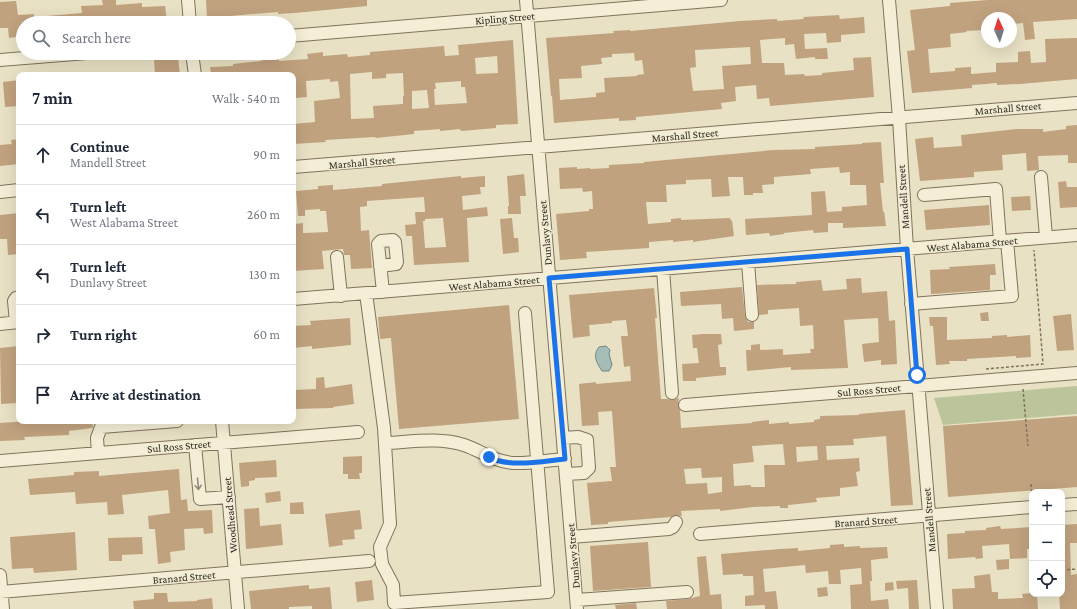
<!DOCTYPE html>
<html lang="en">
<head>
<meta charset="utf-8">
<style>
	:root { --surface:#fff; --page:#f2f2f3; --text:#1f2937; --muted:#747a83; --line:#e0e1e3 }
	body { margin:0; font-family:"Crimson Pro",serif; background:var(--page); color:var(--text) }
	.controls { position:absolute; right:12px; bottom:12px; display:grid; overflow:hidden; border-radius:8px; box-shadow:0 4px 16px #0002 }
	.controls button { width:36px; height:36px; display:grid; place-items:center; padding:0; border:0; border-bottom:1px solid var(--line); background:var(--surface); color:var(--text); font:20px sans-serif }
	.compass { position:absolute; left:981px; top:12px; width:36px; height:36px; border-radius:50%; background:var(--surface); box-shadow:0 4px 16px #0002; rotate:356deg }
	.stop { position:absolute; width:12px; height:12px; margin:-9px; border:3px solid #1a73e8; border-radius:50%; background:#fff }
	.stop.end { background:#1a73e8; border-color:#fff; box-shadow:0 1px 4px #0008 }
	.list { margin:0; padding:0; list-style:none }
	h2 { display:flex; justify-content:space-between; align-items:center; height:52px; margin:0; padding:0 16px; font-size:17px }
	h2 small { font-size:13px; font-weight:400; color:var(--muted) }
	.list li { display:grid; grid-template-columns:26px 1fr auto; gap:12px; align-items:center; box-sizing:border-box; height:60px; padding:0 16px; border-top:1px solid var(--line) }
	.list b { display:block; font-size:15px; white-space:nowrap }
	.list p { margin:0; font-size:13px; white-space:nowrap; color:var(--muted) }
	.list em { font-size:13px; font-style:normal; color:var(--muted) }
	.icon { flex:none; width:22px; height:22px; fill:none; stroke:currentColor; stroke-width:2; stroke-linecap:round; stroke-linejoin:round }
	.map { position:relative; flex:none; width:1077px; height:609px; overflow:hidden }
	.search { position:absolute; background:var(--surface); box-shadow:0 4px 16px #0002; left:16px; top:16px; width:280px; height:44px; display:flex; align-items:center; gap:10px; box-sizing:border-box; padding:0 14px; border-radius:22px; color:var(--muted); font-size:15px }
	.panel { position:absolute; background:var(--surface); box-shadow:0 4px 16px #0002; left:16px; top:72px; width:280px; height:352px; border-radius:8px }
	.map>svg:first-child { display:block }
	.green { fill:#bbc49a }
	.water { fill:#a6bcb7; stroke:#6e8885 }
	.building { fill:#c1a27f; fill-rule:evenodd }
	.lines { fill:none; stroke-linecap:round; stroke-linejoin:round }
	.minor-casing { stroke:#80735d; stroke-width:14 }
	.path { stroke:#80735d; stroke-width:1.5; stroke-dasharray:3 2; stroke-linecap:butt }
	.minor { stroke:#f4eed6; stroke-width:12 }
	.oneway { stroke:#938c7a }
	.route { stroke:#1a73e8; stroke-width:5 }
	.labels { text-anchor:middle; stroke-width:3; stroke-linejoin:round; paint-order:stroke }
	.street-label { font-size:11px; fill:#322a1f; stroke:#f0ebd3 }
</style>
</head>
<body>
<div class="map">
<svg width="1077" height="609" viewBox="0 0 1077 609">
	<rect width="100%" height="100%" fill="#e8e1c4"/>
	<path class="green" d="M1077,386V414L943,425L934,398Z"/>
	<path class="water" d="M606,346L610,350L609,354L612,365L609,371H602C597,363 592,356 599,347Z"/>
	<path class="building" d="M102,0H116V5L142,3V7L165,6L167,21L140,23H23V36L9,38L8,28H0V2L16,1L18,15L34,14V17L82,13L81,6L103,5Z
		M206,0H367V6L295,13L278,14V12L207,18Z
		M988,0H1077V19L1033,22L1035,39L1025,40L1023,23L1013,24V18H987V30L966,31L967,32L950,34L951,47L928,49L930,73L955,71V68L971,67V74L996,72V63L1018,62V52L1030,51L1031,63L1046,62L1045,39L1077,38V79L1020,84L997,85V83L972,85V88L912,93L907,51L915,50L910,10L950,6V3Z
		M839,15L840,19L864,17L865,33L841,35V42L827,43L826,33L804,34L805,49L827,48L828,59H815V57L796,59L794,44L785,45V38L760,40L762,63H784L785,75L804,74L805,76L822,75V73L854,70L853,58L871,57L874,97L770,106L769,98L757,99L756,85L735,87L736,101L721,103L722,109L636,117V120L619,121V118L554,123L552,96H551L546,38L614,33L613,31L630,30V31L740,21L777,19V21L804,19L803,17ZM750,47L751,64L722,66L724,89L693,91L690,68L696,67L695,50ZM634,53L635,61L642,60L644,74L637,75V76L604,78L605,92L596,93V97L560,100L559,79L582,78L581,66L602,64L601,58L612,57V54Z
		M513,40L518,124L496,125V128L461,131L460,129L440,131V129L414,131V134L376,138L375,137L325,140L326,142L293,144V124L315,122L314,101L340,98L338,81L330,82V79L306,81L307,97L296,98L293,75H211L210,67L233,66V64L262,61L261,59L279,57V61L308,59L307,54L323,52V56L347,54L348,57L370,55V52L444,46L445,56L459,55L458,45ZM497,56L498,73L476,74L475,58ZM372,72V79L386,78V74L403,73L404,96H403V104L373,106L374,118L351,119L350,74ZM461,81V87H465L467,103L435,105L434,89H436L435,83ZM427,90L429,108L412,109V91Z
		M178,57L180,75H155L154,59Z
		M19,80V106L5,107L3,82Z
		M1077,125V163H1068V155L1038,156L1039,170L1027,171L1026,153L1002,155L1003,170L974,172V177L920,181L915,139L933,137L934,148L962,146L961,135L1017,129H1043V132L1066,129V126Z
		M19,139V164L0,166V145L12,144L11,140Z
		M881,142L884,183H880L883,212L884,211L886,226L843,228V223H828V232L814,233L813,230L784,233V234L770,236L769,233L746,235L745,219L812,215L811,192L825,191L827,212L842,211V207L867,205L866,185H850V172L840,173L839,167L810,169L811,174L774,177V184L762,185L763,193H753V195H744L743,177H728L730,196L712,197L711,179L686,180V184L666,185L667,202H646L648,224L671,222V219L681,218V220L730,218L731,221L732,220L734,236L693,242V240L673,242V240L649,242V248L586,252L587,258L560,260L556,214L589,211V209H593L592,191L583,192L582,188L560,189L559,168L577,167V169L590,168V169L609,168V165L644,163V162L732,154L773,150L815,149V147L862,144V143Z
		M524,174L526,196H520L521,214H508V206H509L507,176Z
		M461,176V178L485,176V187H480L481,194L462,196L463,210L487,207L488,216L467,218L469,262L414,265L412,236H406L405,225L416,224L415,212H425L424,197L367,201V206L360,207L361,231L369,230L372,268L351,269L350,255H344L343,249L322,251L324,269L293,271V234H296L295,224L303,223V233L328,232L326,211H320V209L305,210V216H298L296,191L318,189V186L333,185V190L382,186V184ZM443,218L446,247L425,248L423,221H425V219Z
		M1066,181L1067,187H1077V207L1060,208L1058,182Z
		M1030,196L1031,210L1012,211L1011,197Z
		M989,205L990,225L926,230L924,210Z
		M19,213V254L8,255L7,239H0V215Z
		M512,218L514,238H518L519,252L503,254L500,219Z
		M995,264L996,275H990V290L931,294L930,270L950,269L949,267Z
		M861,278L862,293L887,291L889,321L895,320L897,364L881,365V360L864,362L862,344L879,342L878,318L844,320L848,368L791,370V367L747,371L746,350H751V345L760,344V350L783,349V355L811,353L810,349H814L813,325L800,326L799,308L768,310V314L759,315L757,285L796,284V282L821,280L823,291L847,289L846,279Z
		M742,287L745,316L748,322H754V329L734,331L733,318L722,319L721,304L681,306L680,292Z
		M654,288L657,318H655L661,399H668L672,400L679,398L678,405L680,410L681,428L752,423V422L769,420V424L789,422V424L814,422V420L820,419V416L859,415V414L905,410L913,505L891,506L886,436L853,439L854,445L826,446L827,460L859,458L860,471L856,472L858,486L840,488V496L816,498L817,502L788,505V508H780V506L753,507L720,511V509L681,511L682,516L676,515L671,517L608,522V524L591,525L587,483L612,481L610,467H616L612,411L598,412L599,425L582,426L579,384L596,382V384L631,381L630,366L624,367L621,336H628L626,320L612,321V323L589,325L590,336L573,338L569,295ZM783,444L785,465H764L765,487H751V485L734,486L733,464L754,462L752,446ZM817,446L818,460L797,462L796,447ZM701,468L702,478L722,477V492L708,494L707,483L686,484L684,469Z
		M509,305L519,419L399,429L391,338L380,339L378,317Z
		M988,312L989,321H981L980,313Z
		M1071,314L1074,350L1057,351L1053,316Z
		M929,317H947V340L992,338V336L1007,335V337L1030,335L1031,357L1016,358V356L967,359V361H949L950,364L936,365L933,326H930Z
		M350,318L351,345L312,349V346L293,348V326L311,325L310,321Z
		M702,334H721L722,344L718,345L720,367H726V375L696,378V381H683L682,364L699,363L697,348H693L692,335Z
		M19,346V375H16L17,403L1,404L0,348Z
		M324,377L325,388L352,384L354,404L333,407V408L293,409V390L316,389V378Z
		M1077,416V487L948,497L943,426Z
		M30,421H92L93,427L92,428L69,431V435L24,437L25,440L0,441V423Z
		M362,456V473H359L360,479H348V474H343V457Z
		M276,460L277,477L255,478V480L249,481V486L241,487L239,463Z
		M179,469L181,500L187,499L188,511L212,510L213,533L204,534L203,528L184,529L185,550L170,552L171,562L158,564L155,529H149L148,516L170,513L168,490L122,495L124,514L108,515L107,502L76,504L75,492L30,495L28,479L74,475V472L99,471V476Z
		M280,491L281,501L266,503L265,493Z
		M303,502L304,514H290V503Z
		M259,508L260,526L281,524L283,545L246,549L244,509Z
		M360,510L362,529L354,530L355,539L342,540L343,545L329,547L325,514Z
		M1077,524V543H1070L1071,575L1077,574V609H1060L1059,594H1062V525Z
		M1000,526L1001,529L1032,527V549H1027V558L1010,559L1009,544L982,546L983,558L976,559L975,557L948,559L947,534L965,533V531L986,530V528Z
		M75,532L77,570L34,573L33,568L12,569L10,537Z
		M142,537L143,554L122,555V561H109L108,538Z
		M648,542L651,587L593,591L590,546Z
		M844,544V547L860,546V548L887,547L888,558L871,560L872,581H870L871,601L888,599L889,609H851L850,585L862,584L861,568L840,570L841,584H829L828,571L806,573L805,565L763,569L765,592L776,591L778,609H765V605L745,606V596L754,595L753,576H743V574L723,575L721,554L780,549L798,548V551L830,548V545Z
		M706,556L710,595L721,594L722,609H667L666,601L688,599L700,596L697,557Z
		M1009,559V569L997,570L996,560Z
		M990,574L992,592H998V599L1023,598L1022,594L1032,593V594H1037L1038,609H953L952,589L975,588L974,576Z
		M372,580L374,600L357,602L355,582Z
		M917,580L919,609H909L908,588L897,589L896,581Z
		M893,582L894,590L885,591V583Z
		M309,585V589L330,587L332,609H312V606L289,607V609H251L249,591Z
		M827,587L828,596L818,597L817,588Z
		M154,593H167L168,602L197,601V600L212,598L213,609H134L133,601L154,599Z
		M636,603L637,609H616L615,605Z"/>
	<g class="lines">
		<g class="minor-casing">
			<path id="minor" d="M188,0L190,23
				M526,0L577,609
				M889,0L899,118L907,249L937,609
				M289,36L721,0
				M192,53L195,75
				M0,60L87,53
				M293,167L1077,103
				M1041,177L1046,237
				M0,192L19,190
				M924,195L996,189L1000,241
				M337,257L341,296
				M748,262L752,315
				M380,266L396,264L397,262L395,242L393,240L381,241L378,244L383,292
				M663,269L672,393
				M366,293L384,428L390,524L380,547L382,564L393,585L394,603L548,592L525,313
				M293,299L1077,235
				M911,304L1012,296L1007,241
				M16,322L14,301L16,298L19,297
				M0,324L19,322
				M685,405L1077,373
				M222,421L238,609
				M563,438L578,437L587,440L589,468L584,473L566,474
				M385,443C410,442 439,437 464,445C482,451 492,461 513,463C528,464 548,460 565,459
				M195,445L200,499L229,497
				M98,453L97,438L101,427L177,421
				M0,461L358,432
				M1062,505L1077,504
				M700,534L1032,507
				M571,537L669,529L673,527L676,522
				M0,575L3,609
				M0,592L369,561
				M577,600L687,592"/>
		</g>
		<path class="path" d="M986,369L1043,364L1034,250
			M1023,389L1028,446
			M1031,484L1032,496
			M1062,570L1077,569"/>
		<use href="#minor" class="minor"/>
	</g>
	<defs><path id="oneway-shaft" d="M-6 0H5M1.5-3L5.5 0L1.5 3" fill="none" stroke-width="1.6" stroke-linecap="round" stroke-linejoin="round"/></defs>
	<use class="oneway" href="#oneway-shaft" transform="translate(198 484) rotate(85)"/>
	<g class="lines">
		<path class="route" d="M489,457C509,468 543,461 565,459L549,278L907,249L917,375"/>
	</g>
	<g class="labels">
		<g class="street-label">
			<text transform="translate(505 18) rotate(-5)" y="4">Kipling Street</text>
			<text transform="translate(1008 108) rotate(-5)" y="4">Marshall Street</text>
			<text transform="translate(685 135) rotate(-5)" y="4">Marshall Street</text>
			<text transform="translate(362 162) rotate(-5)" y="4">Marshall Street</text>
			<text transform="translate(903 197) rotate(-94)" y="4">Mandell Street</text>
			<text transform="translate(545 233) rotate(-95)" y="4">Dunlavy Street</text>
			<text transform="translate(972 244) rotate(-5)" y="4">West Alabama Street</text>
			<text transform="translate(494 283) rotate(-5)" y="4">West Alabama Street</text>
			<text transform="translate(869 390) rotate(-5)" y="4">Sul Ross Street</text>
			<text transform="translate(179 446) rotate(-5)" y="4">Sul Ross Street</text>
			<text transform="translate(230 515) rotate(-95)" y="4">Woodhead Street</text>
			<text transform="translate(929 520) rotate(-95)" y="4">Mandell Street</text>
			<text transform="translate(866 521) rotate(-4)" y="4">Branard Street</text>
			<text transform="translate(573 556) rotate(-95)" y="4">Dunlavy Street</text>
			<text transform="translate(184 577) rotate(-5)" y="4">Branard Street</text>
		</g>
	</g>
</svg>
<div class="controls">
<button>+</button>
<button>−</button>
<button><svg class="icon" aria-label="locate" viewBox="0 0 24 24"><circle cx="12" cy="12" r="6"/><path d="M12 2v4M12 18v4M2 12h4M18 12h4"/></svg></button>
</div>
<svg class="compass" viewBox="-18 -18 36 36"><path d="M0-13l5 13h-10z" fill="#e53935"/><path d="M0 13l5-13h-10z" fill="#747a83"/></svg>
<div class="stop" style="left:917px;top:375px"></div>
<div class="stop end" style="left:489px;top:457px"></div>
<div class="search"><svg class="icon" aria-label="search" viewBox="0 0 24 24"><circle cx="10" cy="10" r="6"/><path d="M15 15l6 6"/></svg>Search here</div>
<section class="panel">
<h2>7 min<small>Walk · 540 m</small></h2>
<ul class="list">
<li><svg class="icon" aria-label="ahead" viewBox="0 0 24 24"><path d="M12 20V5M6 11l6-6 6 6"/></svg><div><b>Continue</b><p>Mandell Street</p></div><em>90 m</em></li>
<li><svg class="icon" aria-label="left" viewBox="0 0 24 24"><path d="M17 20v-9H6M10 6l-5 5 5 5"/></svg><div><b>Turn left</b><p>West Alabama Street</p></div><em>260 m</em></li>
<li><svg class="icon" aria-label="left" viewBox="0 0 24 24"><path d="M17 20v-9H6M10 6l-5 5 5 5"/></svg><div><b>Turn left</b><p>Dunlavy Street</p></div><em>130 m</em></li>
<li><svg class="icon" aria-label="right" viewBox="0 0 24 24"><path d="M7 20v-9h11M14 6l5 5-5 5"/></svg><div><b>Turn right</b></div><em>60 m</em></li>
<li><svg class="icon" aria-label="arrive" viewBox="0 0 24 24"><path d="M6 21V4h12l-3 4 3 4H6"/></svg><div><b>Arrive at destination</b></div></li>
</ul>
</section>
</div>
</body>
</html>
